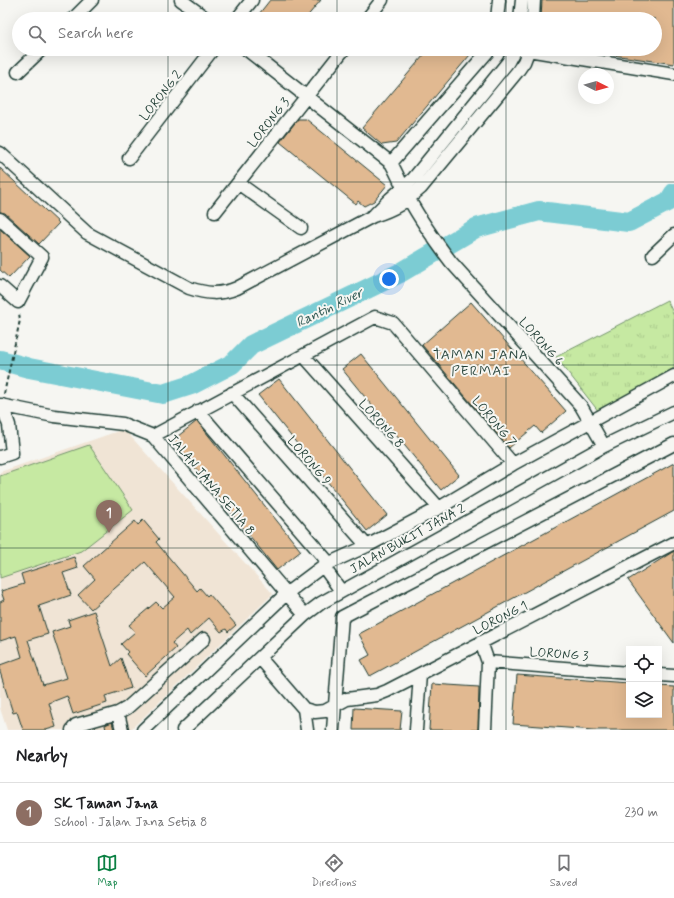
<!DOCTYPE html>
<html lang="en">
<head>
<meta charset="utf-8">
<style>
	:root { --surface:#fff; --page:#f6f6f6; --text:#202124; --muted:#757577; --line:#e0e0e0; --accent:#0b8043 }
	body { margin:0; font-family:Mynerve,sans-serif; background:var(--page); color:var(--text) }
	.controls { position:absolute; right:12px; bottom:12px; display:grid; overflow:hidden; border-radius:0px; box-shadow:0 4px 16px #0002 }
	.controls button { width:36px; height:36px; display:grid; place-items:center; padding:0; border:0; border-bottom:1px solid var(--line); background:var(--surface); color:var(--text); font:20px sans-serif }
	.compass { position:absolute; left:578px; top:68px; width:36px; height:36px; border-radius:50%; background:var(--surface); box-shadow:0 4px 16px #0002; rotate:95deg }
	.you { position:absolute; left:389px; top:279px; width:14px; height:14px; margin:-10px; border:3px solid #fff; border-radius:50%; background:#1a73e8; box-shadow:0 0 0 6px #1a73e833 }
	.badge { display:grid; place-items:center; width:26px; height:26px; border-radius:50%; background:var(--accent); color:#fff; font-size:13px; font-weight:700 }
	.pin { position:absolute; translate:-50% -33px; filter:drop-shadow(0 1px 2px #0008) }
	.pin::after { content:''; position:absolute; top:21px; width:14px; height:12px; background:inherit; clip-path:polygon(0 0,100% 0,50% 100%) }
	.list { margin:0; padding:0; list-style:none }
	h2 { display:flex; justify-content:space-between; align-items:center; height:52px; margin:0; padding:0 16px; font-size:17px }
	h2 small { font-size:13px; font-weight:400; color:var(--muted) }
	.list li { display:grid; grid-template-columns:26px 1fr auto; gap:12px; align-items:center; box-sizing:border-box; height:60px; padding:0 16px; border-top:1px solid var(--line) }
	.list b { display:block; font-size:15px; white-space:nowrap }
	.list p { margin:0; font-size:13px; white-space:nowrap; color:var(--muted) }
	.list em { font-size:13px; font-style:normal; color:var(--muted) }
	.icon { flex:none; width:22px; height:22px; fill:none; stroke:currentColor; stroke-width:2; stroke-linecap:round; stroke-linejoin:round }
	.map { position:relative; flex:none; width:674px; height:730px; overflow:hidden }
	.search { position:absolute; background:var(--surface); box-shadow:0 4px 16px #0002; left:12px; right:12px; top:12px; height:44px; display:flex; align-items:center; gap:10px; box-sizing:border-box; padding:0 14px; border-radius:22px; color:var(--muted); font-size:15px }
	.sheet { height:112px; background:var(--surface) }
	nav { display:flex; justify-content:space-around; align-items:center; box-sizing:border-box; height:56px; border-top:1px solid var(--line); background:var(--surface); font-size:11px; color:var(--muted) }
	nav a { display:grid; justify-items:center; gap:2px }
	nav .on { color:var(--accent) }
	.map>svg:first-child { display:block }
	.built { fill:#f0e4d5 }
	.grass { fill:url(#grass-tufts); stroke:#72936b }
	.garden { fill:#c6e9a2; stroke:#72936b }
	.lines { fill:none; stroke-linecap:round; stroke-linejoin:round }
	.river { stroke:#7bccd3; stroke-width:20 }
	.building { fill:#e1b991; stroke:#1f3d34 }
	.minor-casing { stroke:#1f3d34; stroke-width:15 }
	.path { stroke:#1f3d34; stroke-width:2; stroke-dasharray:4 3; stroke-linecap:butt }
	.minor { stroke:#f6f6f2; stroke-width:12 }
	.grid { fill:none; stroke:#1f3d34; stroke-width:1; stroke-opacity:0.55 }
	.labels { text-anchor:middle; stroke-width:4; stroke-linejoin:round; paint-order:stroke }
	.street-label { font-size:13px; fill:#1f3d34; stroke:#f6f6f2 }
	.water-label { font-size:14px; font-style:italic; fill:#315a54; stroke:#f6f6f2 }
	.neighbourhood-label { font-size:14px; letter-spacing:1px; fill:#1f3d34; stroke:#f6f6f2 }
</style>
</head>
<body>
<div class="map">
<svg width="674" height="730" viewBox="0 0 674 730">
	<defs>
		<pattern id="grass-tufts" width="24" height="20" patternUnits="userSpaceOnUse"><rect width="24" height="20" fill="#c6e9a2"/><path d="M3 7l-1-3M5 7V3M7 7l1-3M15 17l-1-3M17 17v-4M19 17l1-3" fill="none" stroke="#aac98c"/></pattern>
	</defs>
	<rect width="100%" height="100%" fill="#f6f6f2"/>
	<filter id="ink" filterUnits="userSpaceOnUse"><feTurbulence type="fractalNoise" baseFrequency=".025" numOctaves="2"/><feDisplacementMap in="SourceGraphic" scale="8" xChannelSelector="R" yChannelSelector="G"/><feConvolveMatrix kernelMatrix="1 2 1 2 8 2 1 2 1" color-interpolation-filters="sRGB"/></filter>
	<g filter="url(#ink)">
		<path class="built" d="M124,429L273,594L130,730H7L0,708V472Z"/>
		<path class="grass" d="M667,300L674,315V368L599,412L556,357Z"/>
		<path class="garden" d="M89,445L133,510L81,551L0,578V476Z"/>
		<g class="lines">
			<path class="river" d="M0,360L29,368L163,394L191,385L232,364L251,345L400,273L476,228L539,211L629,222L669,201L674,193"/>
		</g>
		<path class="building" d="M270,0H321L305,19H255Z
			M542,0H674V64L613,55V49H655V19L636,16V19H541Z
			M429,49H475L396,143L382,145L362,128Z
			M298,119H306L387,185L374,201L364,206L358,201L356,204L280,142Z
			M0,168L59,223L39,244L5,213L0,212Z
			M0,229L30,256L9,278L0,270Z
			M471,302L566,411L541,433L535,426L509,448L422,345Z
			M361,354L459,475L441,490L342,369Z
			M279,379L387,515L367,531L258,395Z
			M197,421L301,551L277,570L173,440Z
			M674,463V511L370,676L361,660L370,655L359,634Z
			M143,520L159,539L156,542L197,591L200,588L207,596L209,594L236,625L228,632L226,629L221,632L209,618L190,635L187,630L172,643L176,648L145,676L126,654L128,652L121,644L135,632L129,625L156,602L162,608L175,597L145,562L91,609L78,595L95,579L84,566L135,521L138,525Z
			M674,551V643L628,580Z
			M74,557L78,568L63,573L71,595L39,606L48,634L28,640L43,685L67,678L52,632L70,626L68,620L94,611L112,666L121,658L131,688L105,696L107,703L73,714L67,696L49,703L56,727L46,730H23L17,712L13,713L0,672V665L22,657L16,636L0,641V602L4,600L1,591L24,584L21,574Z
			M517,675L629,683V715H659V686L674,687V730H594L513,724Z
			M432,684L479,687L478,730H429Z
			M354,708L402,711L400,730H353Z
			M112,722L114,730H106L105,725Z"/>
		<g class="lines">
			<g class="minor-casing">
				<path id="minor" d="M181,0L207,19
					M73,19L92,0
					M237,19L252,0
					M367,19L382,0
					M497,19L499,0
					M520,19L522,0
					M533,19L534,0
					M246,49L391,163C398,175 402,187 409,199C421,221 436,242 451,262L581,406L604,446
					M522,49L674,74
					M18,72L42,49
					M0,153L87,233L189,288C207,294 220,295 237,288L373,216C395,209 404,203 421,188L517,72L524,62L529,49
					M129,158L213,49
					M391,163L490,49
					M238,183L301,228
					M215,212L344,49
					M375,214L390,199L413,179L508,62L515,49
					M0,219L42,257L18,302L0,286
					M653,255L674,235
					M304,356L439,508
					M232,393L367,546
					M0,405L54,416L123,424L153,436L305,615
					M198,411L329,563
					M153,436L375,317L393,323L513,464
					M0,457L12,453L9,425L2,405
					M323,566L341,591
					M481,642L488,662L485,730
					M260,658L304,709L307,730
					M488,662L629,673
					M659,675L674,676
					M304,709L315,712L325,711L347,699L377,695L387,691L674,543
					M118,713L127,708L204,639
					M72,730L76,725L118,713L122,730
					M143,730L287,593L323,566L367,546L439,508L513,464L674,376
					M183,730L305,615L321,603L604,446L674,412
					M333,730L342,617L674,444
					M416,730L420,674"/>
			</g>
			<path class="path" d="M4,394L20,320L19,313"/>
			<use href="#minor" class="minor"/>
		</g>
	</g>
	<path class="grid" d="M168,0V19M337,0V19M506,0V19M168,49V730M337,49V730M506,49V730M0,182H674M0,365H674M0,548H674"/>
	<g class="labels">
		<g class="street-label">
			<text transform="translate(160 95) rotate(-52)" y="5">LORONG 2</text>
			<text transform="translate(268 122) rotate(-52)" y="5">LORONG 3</text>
			<text transform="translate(542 341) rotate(48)" y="5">LORONG 6</text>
			<text transform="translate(495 421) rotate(50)" y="5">LORONG 7</text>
			<text transform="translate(382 423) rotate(48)" y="5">LORONG 8</text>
			<text transform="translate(310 460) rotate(49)" y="5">LORONG 9</text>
			<text transform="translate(212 484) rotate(50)" y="5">JALAN JANA SETIA 8</text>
			<text transform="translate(407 538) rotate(-29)" y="5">JALAN BUKIT JANA 2</text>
			<text transform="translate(500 617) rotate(-27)" y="5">LORONG 1</text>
			<text transform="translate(559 653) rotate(4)" y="5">LORONG 3</text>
		</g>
		<g class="water-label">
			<text transform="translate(329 307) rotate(-26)" y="5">Rantin River</text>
		</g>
		<g class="neighbourhood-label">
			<text x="481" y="359">TAMAN JANA<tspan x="481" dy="16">PERMAI</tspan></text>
		</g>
	</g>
</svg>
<div class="controls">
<button><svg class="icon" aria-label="locate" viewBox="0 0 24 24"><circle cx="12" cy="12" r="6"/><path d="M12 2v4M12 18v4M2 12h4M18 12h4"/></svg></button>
<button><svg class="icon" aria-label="layers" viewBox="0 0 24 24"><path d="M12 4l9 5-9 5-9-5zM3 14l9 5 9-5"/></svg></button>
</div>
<svg class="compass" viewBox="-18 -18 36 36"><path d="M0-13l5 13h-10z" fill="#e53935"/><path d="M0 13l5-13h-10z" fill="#757577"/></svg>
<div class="you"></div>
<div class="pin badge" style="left:109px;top:533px;background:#8d6e63">1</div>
<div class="search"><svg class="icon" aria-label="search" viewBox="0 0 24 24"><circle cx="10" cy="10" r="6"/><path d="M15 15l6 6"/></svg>Search here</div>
</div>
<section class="sheet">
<h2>Nearby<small></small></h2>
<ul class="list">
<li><span class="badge" style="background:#8d6e63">1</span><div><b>SK Taman Jana</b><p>School · Jalan Jana Setia 8</p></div><em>230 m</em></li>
</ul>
</section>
<nav>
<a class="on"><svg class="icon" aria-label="map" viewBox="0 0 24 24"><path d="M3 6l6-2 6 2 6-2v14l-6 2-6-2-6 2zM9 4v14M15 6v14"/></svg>Map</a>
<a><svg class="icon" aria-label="directions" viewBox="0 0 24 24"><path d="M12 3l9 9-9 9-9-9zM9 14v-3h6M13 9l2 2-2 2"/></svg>Directions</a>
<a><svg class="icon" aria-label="saved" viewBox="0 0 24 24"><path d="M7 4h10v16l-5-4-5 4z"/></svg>Saved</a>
</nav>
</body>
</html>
